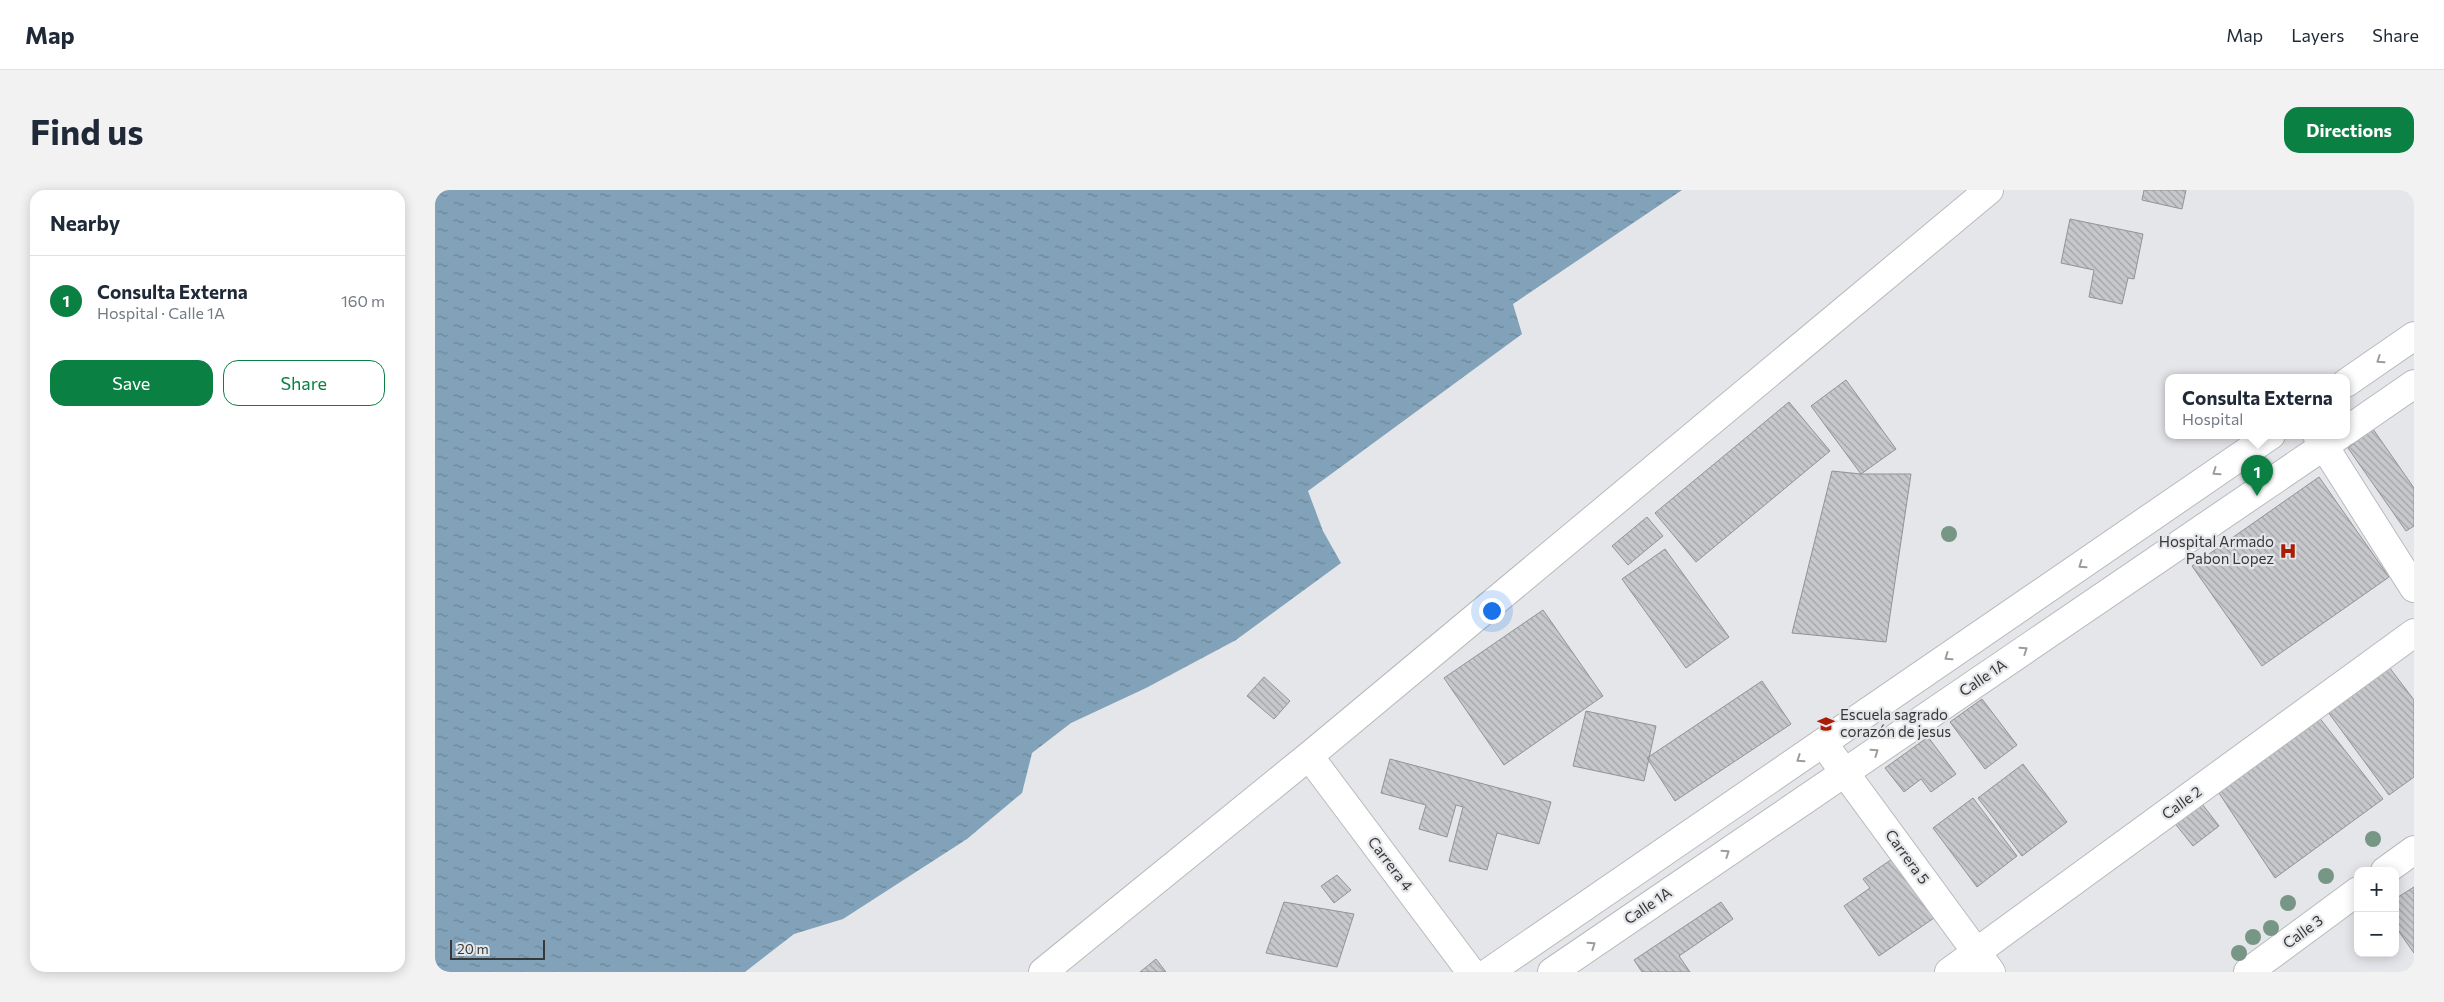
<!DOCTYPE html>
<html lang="en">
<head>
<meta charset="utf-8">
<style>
	:root { --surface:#fff; --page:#f2f2f3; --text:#1f2937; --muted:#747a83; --line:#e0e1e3; --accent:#0b8043 }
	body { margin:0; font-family:Commissioner,sans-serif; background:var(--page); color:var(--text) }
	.controls { position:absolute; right:15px; bottom:15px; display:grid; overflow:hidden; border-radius:10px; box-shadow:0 2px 12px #0003 }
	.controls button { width:45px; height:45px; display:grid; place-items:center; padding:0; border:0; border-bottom:1px solid var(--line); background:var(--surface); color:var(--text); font:25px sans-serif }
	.scale { position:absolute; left:15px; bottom:12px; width:95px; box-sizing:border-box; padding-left:5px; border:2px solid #373839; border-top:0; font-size:14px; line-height:18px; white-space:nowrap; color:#373839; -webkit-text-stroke:4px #e5e6e9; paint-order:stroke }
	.you { position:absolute; left:1056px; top:420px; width:18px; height:18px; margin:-12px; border:4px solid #fff; border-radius:50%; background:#1a73e8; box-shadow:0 0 0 8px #1a73e833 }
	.badge { display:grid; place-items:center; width:32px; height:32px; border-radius:50%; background:var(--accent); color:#fff; font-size:16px; font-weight:700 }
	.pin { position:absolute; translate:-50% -41px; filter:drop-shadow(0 1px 2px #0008) }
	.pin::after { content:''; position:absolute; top:26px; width:18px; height:15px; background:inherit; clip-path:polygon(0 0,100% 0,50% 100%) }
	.popup { position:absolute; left:1730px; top:184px; width:185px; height:65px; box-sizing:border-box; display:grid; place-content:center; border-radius:10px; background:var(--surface); filter:drop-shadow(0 1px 4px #0005); font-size:16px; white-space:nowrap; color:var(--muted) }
	.popup b { font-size:19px; color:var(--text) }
	.popup::after { content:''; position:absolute; left:50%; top:100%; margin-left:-10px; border:10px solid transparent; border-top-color:var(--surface) }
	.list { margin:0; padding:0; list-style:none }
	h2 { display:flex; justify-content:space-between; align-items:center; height:65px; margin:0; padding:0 20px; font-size:21px }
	h2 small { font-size:16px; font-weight:400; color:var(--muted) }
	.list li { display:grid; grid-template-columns:32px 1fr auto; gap:15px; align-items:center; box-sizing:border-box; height:90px; padding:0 20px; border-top:1px solid var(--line) }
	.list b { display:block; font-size:19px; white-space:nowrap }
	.list p { margin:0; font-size:16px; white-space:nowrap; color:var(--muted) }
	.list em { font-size:16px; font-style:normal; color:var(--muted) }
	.actions { display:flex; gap:10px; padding:15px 20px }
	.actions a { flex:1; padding:11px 0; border:1px solid var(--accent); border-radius:15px; text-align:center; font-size:18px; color:var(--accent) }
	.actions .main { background:var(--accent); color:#fff }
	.map { position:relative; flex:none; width:1979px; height:782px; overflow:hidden; border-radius:15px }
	header { display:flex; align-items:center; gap:30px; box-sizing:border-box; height:70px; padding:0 25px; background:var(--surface); border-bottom:1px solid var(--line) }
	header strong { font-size:24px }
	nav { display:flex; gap:28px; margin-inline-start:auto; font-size:18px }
	.intro { display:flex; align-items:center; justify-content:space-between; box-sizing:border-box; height:120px; padding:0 30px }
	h1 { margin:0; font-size:35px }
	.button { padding:12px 22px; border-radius:15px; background:var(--accent); color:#fff; font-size:18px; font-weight:700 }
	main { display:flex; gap:30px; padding:0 30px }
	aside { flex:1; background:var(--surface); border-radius:15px; box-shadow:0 2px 12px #0003 }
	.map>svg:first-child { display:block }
	.water { fill:url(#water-ripples) }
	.building { fill:url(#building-back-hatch); stroke:#929396 }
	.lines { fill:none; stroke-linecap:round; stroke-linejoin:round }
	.minor-casing { stroke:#b9babd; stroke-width:30 }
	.tertiary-casing { stroke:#b9babd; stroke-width:30 }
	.minor { stroke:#fff; stroke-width:28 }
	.tertiary { stroke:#fff; stroke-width:28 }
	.tree { fill:#779685 }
	.oneway { stroke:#9b9c9c }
	.labels { text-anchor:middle; stroke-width:4.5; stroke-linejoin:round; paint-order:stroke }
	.poi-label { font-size:15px; fill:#373839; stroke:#e5e6e9; text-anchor:end }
	.street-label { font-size:15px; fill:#373839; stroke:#e5e6e9 }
</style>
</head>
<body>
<header>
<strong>Map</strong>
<nav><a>Map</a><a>Layers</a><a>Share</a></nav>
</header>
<div class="intro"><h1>Find us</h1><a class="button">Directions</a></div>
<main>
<aside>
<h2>Nearby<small></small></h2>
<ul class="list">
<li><span class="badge">1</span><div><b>Consulta Externa</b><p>Hospital · Calle 1A</p></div><em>160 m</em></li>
</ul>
<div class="actions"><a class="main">Save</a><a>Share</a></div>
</aside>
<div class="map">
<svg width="1979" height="782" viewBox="0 0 1979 782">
	<defs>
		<pattern id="water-ripples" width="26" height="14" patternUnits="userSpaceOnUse" patternTransform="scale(1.25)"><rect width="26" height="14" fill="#81a2b9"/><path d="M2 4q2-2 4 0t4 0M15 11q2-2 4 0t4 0" fill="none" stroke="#6a8597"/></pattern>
		<pattern id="building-back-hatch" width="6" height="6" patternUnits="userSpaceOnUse" patternTransform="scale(1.25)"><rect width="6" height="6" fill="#c7c8cb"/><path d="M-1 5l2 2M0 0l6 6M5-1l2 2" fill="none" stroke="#a2a3a6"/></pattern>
	</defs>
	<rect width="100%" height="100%" fill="#e5e6e9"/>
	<path class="water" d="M0,0H1247L1078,114L1087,144L873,301L888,341L906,373L801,450L711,498L636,533L597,563L587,603L532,649L408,729L359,744L310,782H0Z"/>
	<path class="building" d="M1709,0H1751L1747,19L1707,10Z
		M1635,29L1708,44L1699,89L1693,88L1687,114L1654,107L1659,80L1626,73Z
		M1411,190L1461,259L1426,284L1376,216Z
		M1354,212L1395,261L1261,372L1220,323Z
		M1938,239L1979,298V336L1971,341L1913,258Z
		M1397,281L1426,284H1476L1451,452L1357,443Z
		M1884,287L1954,387L1827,476L1757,376Z
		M1212,327L1228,346L1193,375L1177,356Z
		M1230,359L1294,447L1251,478L1187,389Z
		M1108,420L1168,506L1069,575L1009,488Z
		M1954,477L1979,510V587L1954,605L1893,522Z
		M829,487L855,511L839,529L812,506Z
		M1327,491L1356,534L1240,611L1212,568Z
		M1547,509L1582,555L1550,579L1515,532Z
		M1151,521L1221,536L1209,591L1138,576Z
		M1883,526L1948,609L1840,688L1782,600Z
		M1493,547L1521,584L1496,602L1486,589L1469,602L1450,578Z
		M955,569L1116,612L1104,654L1062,643L1052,680L1014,671L1028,617L1021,615L1012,647L984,639L991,615L946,603Z
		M1588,574L1632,632L1587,666L1543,608Z
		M1538,608L1582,666L1542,697L1498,638Z
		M1764,610L1784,636L1758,656L1738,631Z
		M1457,669L1499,728L1444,766L1409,716L1435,698L1428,689Z
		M902,685L916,700L899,713L886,696Z
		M1979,697V763L1960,736V709Z
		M849,712L919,724L902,777L831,763Z
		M1286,712L1298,729L1244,766L1255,782H1207L1199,770Z
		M721,769L731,782H705Z"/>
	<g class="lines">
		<g class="minor-casing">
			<path id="minor" d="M1882,245L1979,398
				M1388,553L1556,782
				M874,566L1036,782
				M1950,681L1979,660
				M608,782L874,566L1554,0
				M1514,782L1979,443
				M1813,782L1923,701"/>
		</g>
		<g class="tertiary-casing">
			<path id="tertiary" d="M1911,193L1979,146
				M1911,241L1979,194
				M1054,782L1836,245
				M1117,782L1905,245"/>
		</g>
		<use href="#minor" class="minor"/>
		<use href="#tertiary" class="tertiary"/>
	</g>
	<g class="tree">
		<circle cx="1514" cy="344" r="8"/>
		<circle cx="1938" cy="649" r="8"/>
		<circle cx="1891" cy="686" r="8"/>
		<circle cx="1853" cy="713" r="8"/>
		<circle cx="1836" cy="738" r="8"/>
		<circle cx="1818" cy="747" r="8"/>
		<circle cx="1804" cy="763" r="8"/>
	</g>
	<defs><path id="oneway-chevron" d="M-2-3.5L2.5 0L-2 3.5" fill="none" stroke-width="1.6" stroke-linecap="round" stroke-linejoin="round" transform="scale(1.25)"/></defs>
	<g class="oneway">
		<use href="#oneway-chevron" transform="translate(1945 170) rotate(146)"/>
		<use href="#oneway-chevron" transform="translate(1781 282) rotate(145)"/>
		<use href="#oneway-chevron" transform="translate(1647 375) rotate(145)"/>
		<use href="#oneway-chevron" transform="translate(1589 460) rotate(-34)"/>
		<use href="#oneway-chevron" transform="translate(1513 467) rotate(145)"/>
		<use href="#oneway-chevron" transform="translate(1440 562) rotate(-34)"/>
		<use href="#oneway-chevron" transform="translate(1365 569) rotate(146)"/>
		<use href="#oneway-chevron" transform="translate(1291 663) rotate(-34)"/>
		<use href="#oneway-chevron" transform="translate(1157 755) rotate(-34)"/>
	</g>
	<defs>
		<g id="hospital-bare" transform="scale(1.35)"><path d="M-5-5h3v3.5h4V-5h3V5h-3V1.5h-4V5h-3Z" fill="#ab1c06" stroke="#e5e6e9" stroke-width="2.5" paint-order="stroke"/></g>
		<g id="school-bare" transform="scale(1.35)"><path d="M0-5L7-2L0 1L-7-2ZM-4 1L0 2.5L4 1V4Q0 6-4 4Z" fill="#ab1c06" stroke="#e5e6e9" stroke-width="2.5" paint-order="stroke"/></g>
	</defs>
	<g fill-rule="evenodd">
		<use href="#hospital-bare" x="1853" y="361"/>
		<use href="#school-bare" x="1391" y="534"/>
	</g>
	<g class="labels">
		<g class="poi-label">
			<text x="1839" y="357">Hospital Armado<tspan x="1839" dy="17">Pabon Lopez</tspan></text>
			<text x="1405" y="530" text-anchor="start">Escuela sagrado<tspan x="1405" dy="17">corazón de jesus</tspan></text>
		</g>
		<g class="street-label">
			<text transform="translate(1548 488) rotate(-34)" y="5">Calle 1A</text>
			<text transform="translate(1747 613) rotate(-36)" y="5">Calle 2</text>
			<text transform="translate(1472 667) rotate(54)" y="5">Carrera 5</text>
			<text transform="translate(955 674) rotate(53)" y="5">Carrera 4</text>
			<text transform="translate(1213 716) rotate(-34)" y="5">Calle 1A</text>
			<text transform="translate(1868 742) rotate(-36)" y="5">Calle 3</text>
		</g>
	</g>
</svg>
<div class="controls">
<button>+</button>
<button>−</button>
</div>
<div class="scale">20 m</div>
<div class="you"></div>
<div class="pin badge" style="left:1822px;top:306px">1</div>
<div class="popup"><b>Consulta Externa</b>Hospital</div>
</div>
</main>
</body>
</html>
